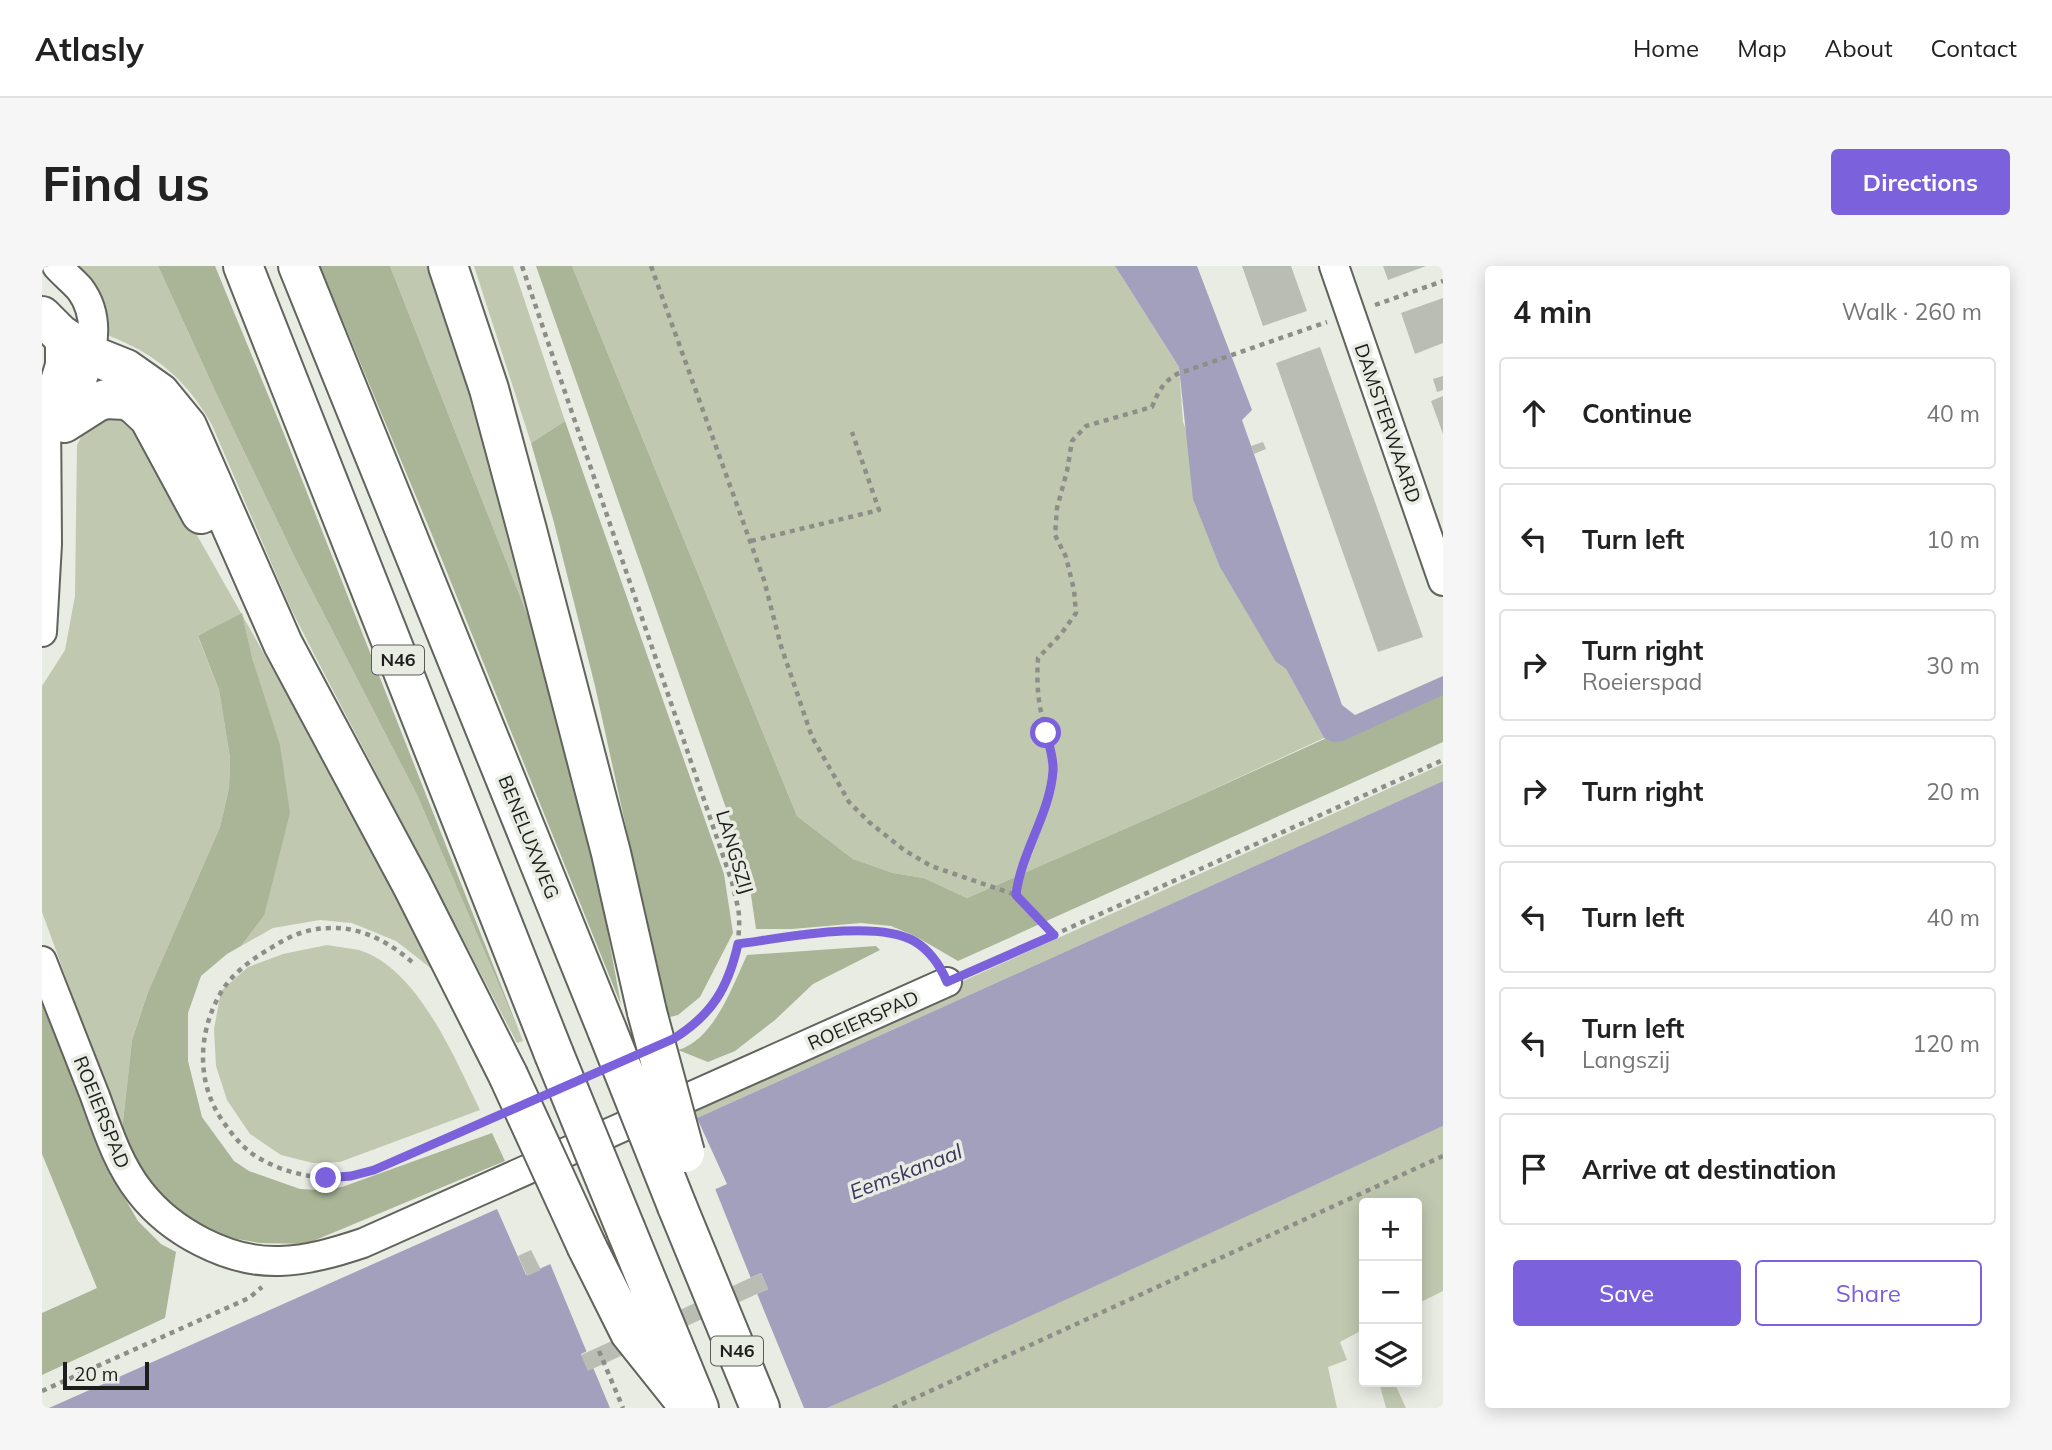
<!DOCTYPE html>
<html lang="en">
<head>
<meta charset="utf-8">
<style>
	:root { --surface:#fff; --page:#f6f6f6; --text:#222; --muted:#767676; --line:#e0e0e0; --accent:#7c61dc }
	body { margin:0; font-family:Mulish,sans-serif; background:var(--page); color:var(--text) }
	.controls { position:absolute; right:21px; bottom:21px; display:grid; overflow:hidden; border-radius:7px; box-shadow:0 4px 18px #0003 }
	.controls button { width:63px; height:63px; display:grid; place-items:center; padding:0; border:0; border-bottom:2px solid var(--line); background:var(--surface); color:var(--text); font:35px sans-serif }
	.scale { position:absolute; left:21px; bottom:18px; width:86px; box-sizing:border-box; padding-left:7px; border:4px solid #1d1e1b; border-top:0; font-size:19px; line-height:24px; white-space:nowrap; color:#1d1e1b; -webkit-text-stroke:5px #e8ece3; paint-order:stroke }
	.stop { position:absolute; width:21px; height:21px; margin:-16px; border:5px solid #7c61dc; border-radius:50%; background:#fff }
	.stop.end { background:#7c61dc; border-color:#fff; box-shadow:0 2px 7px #0008 }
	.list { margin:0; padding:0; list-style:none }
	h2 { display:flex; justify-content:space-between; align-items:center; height:91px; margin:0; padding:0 28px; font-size:30px }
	h2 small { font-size:23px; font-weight:400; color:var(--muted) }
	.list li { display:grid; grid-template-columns:46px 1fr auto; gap:21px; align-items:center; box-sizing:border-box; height:112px; margin:0 14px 14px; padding:0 14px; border:2px solid var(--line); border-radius:7px }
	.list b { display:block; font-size:26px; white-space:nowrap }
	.list p { margin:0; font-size:23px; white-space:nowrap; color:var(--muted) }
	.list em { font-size:23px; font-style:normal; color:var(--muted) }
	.actions { display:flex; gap:14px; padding:21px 28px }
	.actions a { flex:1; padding:16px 0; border:2px solid var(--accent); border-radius:7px; text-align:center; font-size:24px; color:var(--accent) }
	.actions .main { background:var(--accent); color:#fff }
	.icon { flex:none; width:38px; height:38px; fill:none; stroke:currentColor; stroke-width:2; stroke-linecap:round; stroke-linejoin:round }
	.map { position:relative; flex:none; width:1401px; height:1142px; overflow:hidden; border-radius:7px }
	header { display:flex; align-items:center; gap:42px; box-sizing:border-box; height:98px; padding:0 35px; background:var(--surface); border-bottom:2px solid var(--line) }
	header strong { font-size:33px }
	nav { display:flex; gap:38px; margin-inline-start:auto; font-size:24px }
	.intro { display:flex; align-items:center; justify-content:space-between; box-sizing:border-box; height:168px; padding:0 42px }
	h1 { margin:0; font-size:49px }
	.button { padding:18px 32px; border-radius:7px; background:var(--accent); color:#fff; font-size:24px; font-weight:700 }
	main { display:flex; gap:42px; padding:0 42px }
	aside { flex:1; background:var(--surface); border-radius:7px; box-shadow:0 4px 18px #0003 }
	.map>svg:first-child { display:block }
	.green { fill:#c0c9b0 }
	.forest { fill:#aab597 }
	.water { fill:#a3a0be; fill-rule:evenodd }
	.pier { fill:#e8ece3 }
	.building { fill:#b9bdb4 }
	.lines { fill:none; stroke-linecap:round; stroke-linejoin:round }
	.minor-casing { stroke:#61645c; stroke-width:32 }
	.primary-casing { stroke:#61645c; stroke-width:42 }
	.trunk-casing { stroke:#61645c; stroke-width:42 }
	.path { stroke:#8c8e88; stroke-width:4.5; stroke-dasharray:5 5; stroke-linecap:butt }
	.minor { stroke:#fff; stroke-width:28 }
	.primary { stroke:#fff; stroke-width:38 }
	.trunk { stroke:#fff; stroke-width:38 }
	.trunk-bridge-casing { stroke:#61645c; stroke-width:42; stroke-linecap:butt }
	.trunk-bridge { stroke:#fff; stroke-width:38 }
	.route { stroke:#7c61dc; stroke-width:9 }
	.labels { text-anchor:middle; stroke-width:7; stroke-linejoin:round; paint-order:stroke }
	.shield { fill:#e8ece3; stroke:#5a5c57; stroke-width:2 }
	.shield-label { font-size:18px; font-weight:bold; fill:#1d1e1b }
	.street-label { font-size:19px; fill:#1d1e1b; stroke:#e8ece3 }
	.water-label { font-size:21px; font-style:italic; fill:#3b345f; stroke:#e8ece3 }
</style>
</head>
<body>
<header>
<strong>Atlasly</strong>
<nav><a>Home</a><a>Map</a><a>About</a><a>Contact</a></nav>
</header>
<div class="intro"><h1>Find us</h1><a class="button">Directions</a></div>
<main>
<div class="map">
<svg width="1401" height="1142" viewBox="0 0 1401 1142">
	<rect width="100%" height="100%" fill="#e8ece3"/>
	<path class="green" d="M37,0H116L174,127L255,296L375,529L481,775L475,777L272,388L249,343L170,159C145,114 113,87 65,69C67,41 58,19 37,0Z
		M348,0H395L513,419Z
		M432,0H471L523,155L489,177Z
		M530,0H1073L1137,101L1141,156L1234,396L1244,403L1282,472L1137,539L925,632L882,612L851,607L811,593L755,550Z
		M68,151L78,153L95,164C198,344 300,524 395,707L354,675L310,657L278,654L231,662L199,680L222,650L211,395L200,348L156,371L177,424L188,492L187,522L178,561L106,726L90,774L80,865L0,646V420L23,384L33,330L35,179L43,163Z
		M1401,498V515L655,852L649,838Z
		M285,679C295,681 307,682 317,684C376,702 413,793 438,844L298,896L271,897L239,889L208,868L185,834L174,800L172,763L179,725L206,701L241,688Z
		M1401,860V1025L1375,1038V937H1322V1063L1298,1076L1305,1094L1286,1101L1295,1142H785Z
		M1337,1116H1352L1364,1142H1344Z"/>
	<path class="forest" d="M116,0H173L238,158L481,775L375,529L255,296L174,127Z
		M278,0H348L513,419L550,581L579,739L388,264Z
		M494,0H530L755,550L811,593L851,607L882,612L925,632L1137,539L1401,419V476L916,695L873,670L849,660L819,657L750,663H714L705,602Z
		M523,155L682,608L691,667L658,731L636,749L628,751L615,722L601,639L553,420L511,253L489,177Z
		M200,347L211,395L238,479L248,547L222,650L199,680L185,688L159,710L146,747V795L160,851L192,895L207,905L258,923L276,924L300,921L450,867L463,895L264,978L218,977L153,966L93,901L80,865L90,774L106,726L178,561L187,522L188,492L177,424L156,370Z
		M834,680L838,684L771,718L733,754L693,785L666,796L636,784C672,774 691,719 705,689Z
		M0,716L74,917L96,955L119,978L134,986L123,1052L0,1109V1047L55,1022L0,888Z"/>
	<path class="water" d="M1073,0H1155L1210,144L1200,154L1300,439L1313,449L1401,410V429L1301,475L1291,476L1282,472L1244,403L1234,396L1178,301L1151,233L1137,101Z
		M1401,515V860L847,1115L785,1142H7L455,943L484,1009L685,918L655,852ZM719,1007L726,1023L546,1104L539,1088Z"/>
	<path class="pier" d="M672,920L710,1015L546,1089L507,995Z
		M714,1025L762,1142H568L550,1099Z"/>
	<path class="building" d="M1200,0H1249L1265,45L1221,60Z
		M1341,0H1384L1346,14Z
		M1401,32V77L1373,88L1359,47Z
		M1278,81L1381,371L1336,386L1234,97Z
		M1401,110V124L1395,126L1391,113Z
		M1401,130V168L1389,135Z
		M1221,176L1224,183L1212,188L1209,180Z
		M489,984L499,1004L485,1010L476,990Z
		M719,1007L726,1023L546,1105L539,1089Z"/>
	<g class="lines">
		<g class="minor-casing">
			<path id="minor" d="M15,0C22,8 31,15 38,23C70,66 36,120 20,161
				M1292,0L1401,315
				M0,366L5,278L4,144L18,99V68
				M0,695C18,740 35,785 53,830C65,863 76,898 98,926C129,966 187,997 238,995C267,994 294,986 321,977L905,716"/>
		</g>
		<g class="primary-casing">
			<path id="primary" d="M0,50L18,68L49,89"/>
		</g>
		<g class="trunk-casing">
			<path id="trunk" d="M201,0L512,788
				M256,0L565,764
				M406,0L447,123L485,264L569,587L605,746
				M49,89L84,103L118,127L145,160L241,378L370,619L466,809
				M22,157L55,136L64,133L83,134L92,138L107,152L159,248
				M635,940L718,1142
				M584,964L657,1142
				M545,981L588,1067L640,1132"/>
		</g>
		<path class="path" d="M480,0L690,616C692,627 696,638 697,649C699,691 682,741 644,765
			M609,0L722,314L739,380L770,471L807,536L827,556L862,584L889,600L974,629L1012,669
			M1333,39L1401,15
			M709,275L837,244L810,166
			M974,629C979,586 1008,548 1011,505C1012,484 1002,461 998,441C995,424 995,408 996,392L1019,368L1034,347L1032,324L1024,291L1013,269L1015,242L1025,205L1030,175L1044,160L1110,141C1116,126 1121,116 1135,108L1285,56
			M696,678C742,672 810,657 855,668C870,672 882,681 892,692
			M370,696C347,676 319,661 289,662C266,662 247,670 229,682C210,693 189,708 178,728C156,767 154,816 180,854C189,867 199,880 212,889C240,907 275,915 309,910C331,906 352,896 374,887C400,876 426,865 452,853
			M929,706L1401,494
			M557,1085L581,1142
			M0,1125L207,1032L220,1021
			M851,1142L1401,890"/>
		<use href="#minor" class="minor"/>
		<use href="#primary" class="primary"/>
		<use href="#trunk" class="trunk"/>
		<g class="trunk-bridge-casing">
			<path id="trunk-bridge" d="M605,746L643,887
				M565,764L635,940
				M512,788L584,964
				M466,809L545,981"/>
		</g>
		<use href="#trunk-bridge" class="trunk-bridge"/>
	</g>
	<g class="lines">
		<path class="route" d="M284,912L309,910L332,904L631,773C670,749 686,722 696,678C741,672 833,653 872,675C889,685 898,699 905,716L1012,669L974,629C979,586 1008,548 1011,505C1012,493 1007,479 1004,467"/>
	</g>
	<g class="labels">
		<g class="shield">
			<rect x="330" y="379.5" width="52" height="29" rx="5"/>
			<rect x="669" y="1070.5" width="52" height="29" rx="5"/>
		</g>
		<g class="shield-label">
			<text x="356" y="400">N46</text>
			<text x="695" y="1091">N46</text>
		</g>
		<g class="street-label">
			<text transform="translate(1346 157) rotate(71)" y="7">DAMSTERWAARD</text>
			<text transform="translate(487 571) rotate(68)" y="7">BENELUXWEG</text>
			<text transform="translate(693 586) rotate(73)" y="7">LANGSZIJ</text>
			<text transform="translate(821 754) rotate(-24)" y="7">ROEIERSPAD</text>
			<text transform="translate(60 846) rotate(68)" y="7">ROEIERSPAD</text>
		</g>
		<g class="water-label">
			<text transform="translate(864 906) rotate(-21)" y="7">Eemskanaal</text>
		</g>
	</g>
</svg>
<div class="controls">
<button>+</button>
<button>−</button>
<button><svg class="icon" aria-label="layers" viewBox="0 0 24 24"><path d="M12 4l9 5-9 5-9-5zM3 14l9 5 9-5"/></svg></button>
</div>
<div class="scale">20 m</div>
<div class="stop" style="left:1004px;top:467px"></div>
<div class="stop end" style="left:284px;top:912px"></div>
</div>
<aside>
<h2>4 min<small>Walk · 260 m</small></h2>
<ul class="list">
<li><svg class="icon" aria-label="ahead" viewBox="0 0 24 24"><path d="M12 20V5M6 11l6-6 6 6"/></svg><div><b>Continue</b></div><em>40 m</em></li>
<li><svg class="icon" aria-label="left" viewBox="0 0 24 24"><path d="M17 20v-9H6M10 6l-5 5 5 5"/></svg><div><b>Turn left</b></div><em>10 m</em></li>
<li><svg class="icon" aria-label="right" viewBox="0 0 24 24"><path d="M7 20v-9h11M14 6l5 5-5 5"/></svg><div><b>Turn right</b><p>Roeierspad</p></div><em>30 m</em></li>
<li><svg class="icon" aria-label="right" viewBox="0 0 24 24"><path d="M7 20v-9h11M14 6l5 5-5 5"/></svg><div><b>Turn right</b></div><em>20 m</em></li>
<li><svg class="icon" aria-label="left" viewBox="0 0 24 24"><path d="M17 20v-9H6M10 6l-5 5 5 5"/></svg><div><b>Turn left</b></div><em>40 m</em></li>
<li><svg class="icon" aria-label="left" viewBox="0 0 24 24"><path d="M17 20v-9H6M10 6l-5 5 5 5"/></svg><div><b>Turn left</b><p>Langszij</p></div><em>120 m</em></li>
<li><svg class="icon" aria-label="arrive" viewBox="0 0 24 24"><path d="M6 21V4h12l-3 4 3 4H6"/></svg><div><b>Arrive at destination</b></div></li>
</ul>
<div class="actions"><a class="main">Save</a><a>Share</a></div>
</aside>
</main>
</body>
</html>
